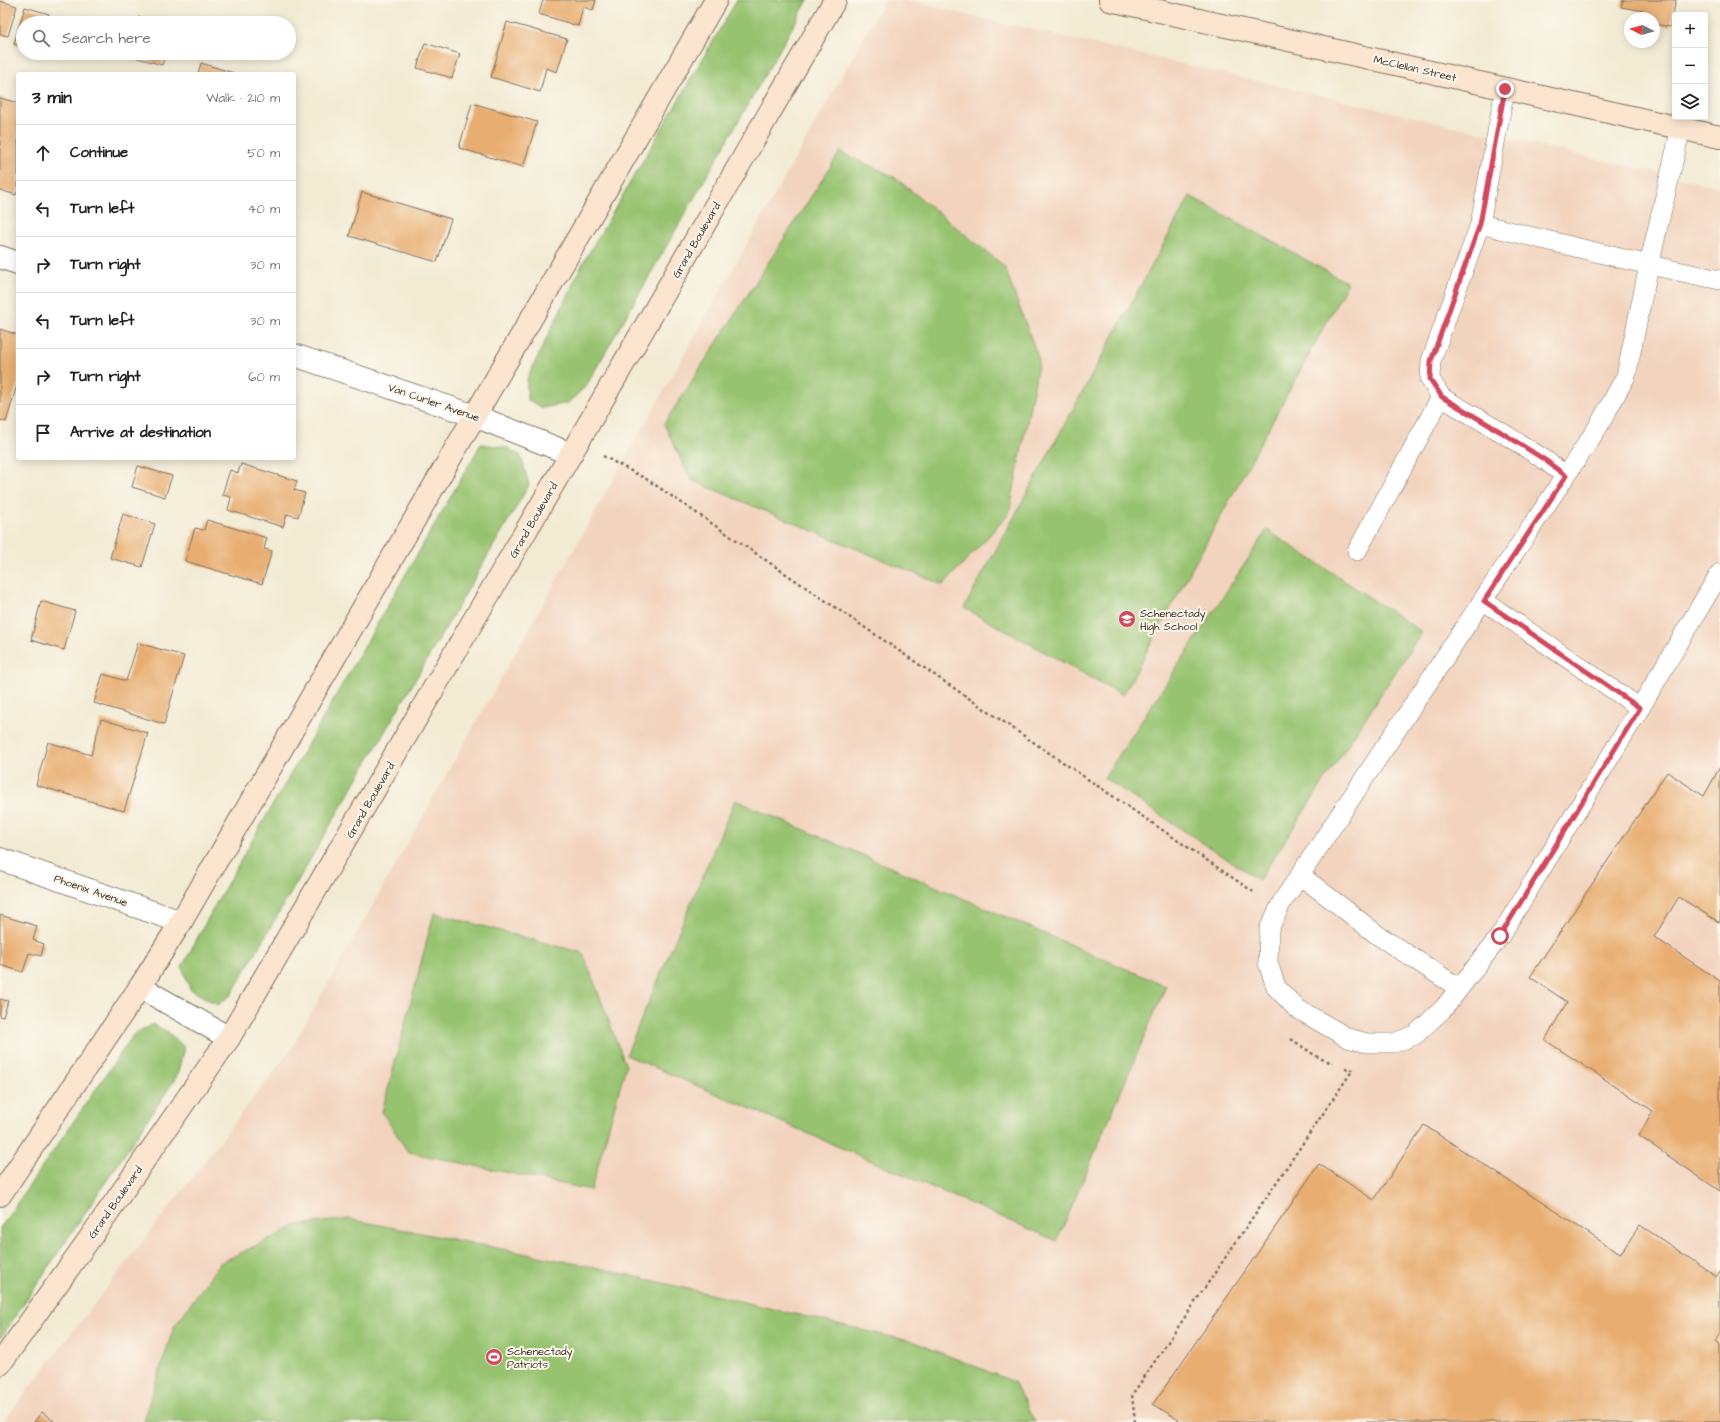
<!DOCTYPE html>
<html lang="en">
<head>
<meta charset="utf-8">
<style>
	:root { --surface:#fff; --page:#f6f6f6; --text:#222; --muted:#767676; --line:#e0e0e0 }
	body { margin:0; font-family:"Architects Daughter",sans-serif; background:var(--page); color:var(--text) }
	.controls { position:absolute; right:12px; top:12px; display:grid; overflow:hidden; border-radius:4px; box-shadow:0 2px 10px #0003 }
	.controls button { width:36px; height:36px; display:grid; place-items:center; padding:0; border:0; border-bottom:1px solid var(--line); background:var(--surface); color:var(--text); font:20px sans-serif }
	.compass { position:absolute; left:1624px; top:12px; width:36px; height:36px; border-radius:50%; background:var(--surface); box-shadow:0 2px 10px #0003; rotate:276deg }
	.stop { position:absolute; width:12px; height:12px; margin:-9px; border:3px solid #d1495b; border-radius:50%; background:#fff }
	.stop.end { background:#d1495b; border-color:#fff; box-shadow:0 1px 4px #0008 }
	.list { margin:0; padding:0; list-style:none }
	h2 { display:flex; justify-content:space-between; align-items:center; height:52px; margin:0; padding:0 16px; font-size:17px }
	h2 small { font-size:13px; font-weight:400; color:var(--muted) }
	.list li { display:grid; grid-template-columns:26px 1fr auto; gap:12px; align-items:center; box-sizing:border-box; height:56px; padding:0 16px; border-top:1px solid var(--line) }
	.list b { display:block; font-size:15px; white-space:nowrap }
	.list em { font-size:13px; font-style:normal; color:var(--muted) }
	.icon { flex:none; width:22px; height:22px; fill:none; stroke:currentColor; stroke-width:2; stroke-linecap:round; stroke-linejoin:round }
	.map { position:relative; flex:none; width:1720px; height:1422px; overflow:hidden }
	.search { position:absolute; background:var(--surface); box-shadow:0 2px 10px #0003; left:16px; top:16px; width:280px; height:44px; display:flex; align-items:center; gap:10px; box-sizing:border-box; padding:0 14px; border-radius:22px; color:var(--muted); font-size:15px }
	.panel { position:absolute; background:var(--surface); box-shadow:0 2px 10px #0003; left:16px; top:72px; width:280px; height:388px; border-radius:4px }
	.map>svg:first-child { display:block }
	.built { fill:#f2d4be }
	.green { fill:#97c370; stroke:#697647 }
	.building { fill:#e8ad6f }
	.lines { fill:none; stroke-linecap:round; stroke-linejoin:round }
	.lane-casing { stroke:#7b6e5e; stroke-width:20 }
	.street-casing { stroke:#7b6e5e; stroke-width:24 }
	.secondary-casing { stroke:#7b6e5e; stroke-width:24 }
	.path { stroke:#7b6e5e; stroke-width:2.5; stroke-dasharray:3 3; stroke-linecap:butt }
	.lane { stroke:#fff; stroke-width:19 }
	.street { stroke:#fff; stroke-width:22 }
	.secondary { stroke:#fce5cf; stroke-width:22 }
	.route { stroke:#d1495b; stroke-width:5 }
	.labels { text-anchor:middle; stroke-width:4; stroke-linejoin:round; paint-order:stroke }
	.street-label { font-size:11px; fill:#3b2a1e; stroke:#fbf7ec }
	.poi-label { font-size:11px; fill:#3b2a1e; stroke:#fbf7ec; text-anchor:start }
</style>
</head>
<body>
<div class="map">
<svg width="1720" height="1422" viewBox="0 0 1720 1422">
	<rect width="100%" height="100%" fill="#fbf7ec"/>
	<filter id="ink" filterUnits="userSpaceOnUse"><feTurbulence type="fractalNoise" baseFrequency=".025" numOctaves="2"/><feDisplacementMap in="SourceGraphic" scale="8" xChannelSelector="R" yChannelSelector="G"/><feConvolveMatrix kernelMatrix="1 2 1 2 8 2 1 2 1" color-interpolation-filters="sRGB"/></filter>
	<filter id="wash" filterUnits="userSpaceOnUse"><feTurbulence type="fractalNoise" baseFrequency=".012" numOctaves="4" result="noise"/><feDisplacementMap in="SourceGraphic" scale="16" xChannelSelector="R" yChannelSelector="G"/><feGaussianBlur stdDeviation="0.9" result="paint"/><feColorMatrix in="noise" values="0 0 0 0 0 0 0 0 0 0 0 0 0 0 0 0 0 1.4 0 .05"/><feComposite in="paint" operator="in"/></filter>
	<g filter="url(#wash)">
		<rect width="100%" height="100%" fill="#f2ebd4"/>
		<path class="built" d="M885,0H902L1720,187V1422H3L290,1051Z"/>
		<path class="green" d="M737,0H808L586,386L568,403L542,408L527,399V379L582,265Z
			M840,152L893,176L1004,266L1039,360L1009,514L943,585L691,480L664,424Z
			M1190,196L1348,283L1123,695L964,608Z
			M481,444L508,448L521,456L529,485L231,995L218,1005L190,989L182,967L215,905Z
			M1267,530L1422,632L1259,880L1104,778Z
			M735,800L1166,986L1057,1241L626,1055Z
			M434,913L583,953L626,1066L591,1190L408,1152L382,1112Z
			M153,1024L168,1032L184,1047L177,1076L0,1339V1228L134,1034Z
			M349,1219L599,1268L914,1342L1014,1382L1035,1422H144L146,1412L174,1327L220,1263L298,1225Z"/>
		<g id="blocks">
			<path class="building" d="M543,0H596L593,10L583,7L578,26L539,14Z
				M1623,0H1676L1670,27L1654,24V18H1643L1644,11L1621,7Z
				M0,1L17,6L8,36L0,34Z
				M25,7L49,14L46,23H23V47L14,44Z
				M139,17L157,23H137Z
				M507,22L567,39L557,72L546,68L540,92L491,77Z
				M425,43L460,54L452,78L417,68Z
				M128,53H166L162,65L128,55Z
				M201,63L237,74H198Z
				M0,98L18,103V190L16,195L0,190Z
				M472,103L537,122L523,167L459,148Z
				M362,192L451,219L437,262L349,236Z
				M0,329L18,335V382L6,422L0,420Z
				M241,464L297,481L294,490L305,493L298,517L287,514L283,527L228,510L231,497L222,495L230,470L238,473Z
				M138,466L172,476L165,497L132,487Z
				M123,514L155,524L142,567L110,558Z
				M207,520L267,538L264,549L272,551L262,584L185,561L195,528L204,530Z
				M41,601L75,611L64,650L31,640Z
				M138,643L184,656L164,724L94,703L103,674L126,681Z
				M101,719L148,733L124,811L36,785L48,742L91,755Z
				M1720,767V923L1679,897L1654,937L1720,981V1191L1639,1136L1653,1111L1545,1040L1567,1002L1530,977L1667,772L1704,796Z
				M0,915L37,926L33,940L44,944L41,956L29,953L23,972L0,965Z
				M0,999L8,1001L3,1017L0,1016Z
				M1424,1125L1620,1254L1640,1225L1716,1276L1720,1270V1336L1716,1342L1720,1345V1422H1182L1153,1404L1319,1164L1374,1200Z
				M42,1412L55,1422H34Z"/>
		</g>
	</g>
	<g filter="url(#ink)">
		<use href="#blocks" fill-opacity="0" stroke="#7b6e5e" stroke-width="1"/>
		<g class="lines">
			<g class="lane-casing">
				<path id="lane" d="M1505,89L1480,224L1431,361L1430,379L1441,397L1501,432L1545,460L1566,476
					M1681,128L1649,265L1626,376L1598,427L1282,902L1269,929L1268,963L1276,987L1296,1008L1348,1038L1367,1043H1394L1415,1035L1444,1008L1500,936L1640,708L1720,573
					M1480,224L1649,265L1720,280
					M1357,551L1441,397
					M1484,601L1640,708
					M1300,875L1379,936L1459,988"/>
			</g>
			<g class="street-casing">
				<path id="street" d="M0,257L18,263
					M294,355L475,416L571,454
					M0,859L181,922
					M140,987L229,1038"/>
			</g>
			<g class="secondary-casing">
				<path id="secondary" d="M1110,0L1720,137
					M0,1195L140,987L181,922L716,0
					M0,1364L90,1238L229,1038L571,454L835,0"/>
			</g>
			<path class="path" d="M603,456L648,480L1255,893
				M1291,1039L1319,1058L1333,1063
				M1345,1068L1356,1071
				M1135,1422L1132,1395L1352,1071"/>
			<use href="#lane" class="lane"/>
			<use href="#street" class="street"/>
			<use href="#secondary" class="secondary"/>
		</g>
	</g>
	<g class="lines" filter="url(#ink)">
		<path class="route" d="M1500,936L1640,708L1484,601L1566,476L1545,460L1501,432L1442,397L1430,379L1431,361L1480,224L1505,89"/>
	</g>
	<defs>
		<g id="school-disc" transform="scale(0.9)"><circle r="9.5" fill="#d1495b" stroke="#fbf7ec"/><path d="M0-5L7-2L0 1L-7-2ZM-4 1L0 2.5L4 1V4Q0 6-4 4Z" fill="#fff"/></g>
		<g id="stadium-disc" transform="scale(0.9)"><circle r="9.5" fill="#d1495b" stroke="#fbf7ec"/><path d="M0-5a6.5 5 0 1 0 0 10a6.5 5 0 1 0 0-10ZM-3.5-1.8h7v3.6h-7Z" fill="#fff"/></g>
	</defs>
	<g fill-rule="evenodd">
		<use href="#school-disc" x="1127" y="619"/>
		<use href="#stadium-disc" x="494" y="1357"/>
	</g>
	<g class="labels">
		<g class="street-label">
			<text transform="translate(1415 68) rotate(13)" y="4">McClellan Street</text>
			<text transform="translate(696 240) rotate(-60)" y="4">Grand Boulevard</text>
			<text transform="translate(434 402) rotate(19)" y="4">Van Curler Avenue</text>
			<text transform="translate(533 520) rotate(-60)" y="4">Grand Boulevard</text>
			<text transform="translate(370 800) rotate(-60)" y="4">Grand Boulevard</text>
			<text transform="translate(91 890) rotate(19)" y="4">Phoenix Avenue</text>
			<text transform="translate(115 1202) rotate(-55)" y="4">Grand Boulevard</text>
		</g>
		<g class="poi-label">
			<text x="1140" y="617">Schenectady<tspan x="1140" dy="13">High School</tspan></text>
			<text x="507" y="1355">Schenectady<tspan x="507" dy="13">Patriots</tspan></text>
		</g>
	</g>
</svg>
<div class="controls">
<button>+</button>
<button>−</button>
<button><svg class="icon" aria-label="layers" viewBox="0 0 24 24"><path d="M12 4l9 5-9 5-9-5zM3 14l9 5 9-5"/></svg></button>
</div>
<svg class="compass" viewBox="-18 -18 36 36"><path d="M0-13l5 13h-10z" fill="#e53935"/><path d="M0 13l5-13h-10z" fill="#767676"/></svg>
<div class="stop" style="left:1500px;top:936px"></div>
<div class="stop end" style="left:1505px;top:89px"></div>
<div class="search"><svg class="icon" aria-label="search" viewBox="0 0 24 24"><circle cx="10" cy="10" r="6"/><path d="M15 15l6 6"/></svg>Search here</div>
<section class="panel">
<h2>3 min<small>Walk · 210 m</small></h2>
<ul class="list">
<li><svg class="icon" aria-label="ahead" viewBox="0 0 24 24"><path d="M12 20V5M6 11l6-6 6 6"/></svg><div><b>Continue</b></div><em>50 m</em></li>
<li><svg class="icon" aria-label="left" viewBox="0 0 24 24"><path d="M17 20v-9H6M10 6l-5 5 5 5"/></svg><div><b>Turn left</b></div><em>40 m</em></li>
<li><svg class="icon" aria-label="right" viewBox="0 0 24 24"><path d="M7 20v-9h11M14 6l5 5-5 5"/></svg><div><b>Turn right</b></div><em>30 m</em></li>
<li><svg class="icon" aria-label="left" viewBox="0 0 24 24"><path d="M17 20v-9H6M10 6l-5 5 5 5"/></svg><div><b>Turn left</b></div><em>30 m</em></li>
<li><svg class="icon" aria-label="right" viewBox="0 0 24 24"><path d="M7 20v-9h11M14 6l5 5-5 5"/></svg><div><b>Turn right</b></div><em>60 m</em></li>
<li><svg class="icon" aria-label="arrive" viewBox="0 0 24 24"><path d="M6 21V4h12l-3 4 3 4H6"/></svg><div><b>Arrive at destination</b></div></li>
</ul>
</section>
</div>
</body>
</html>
